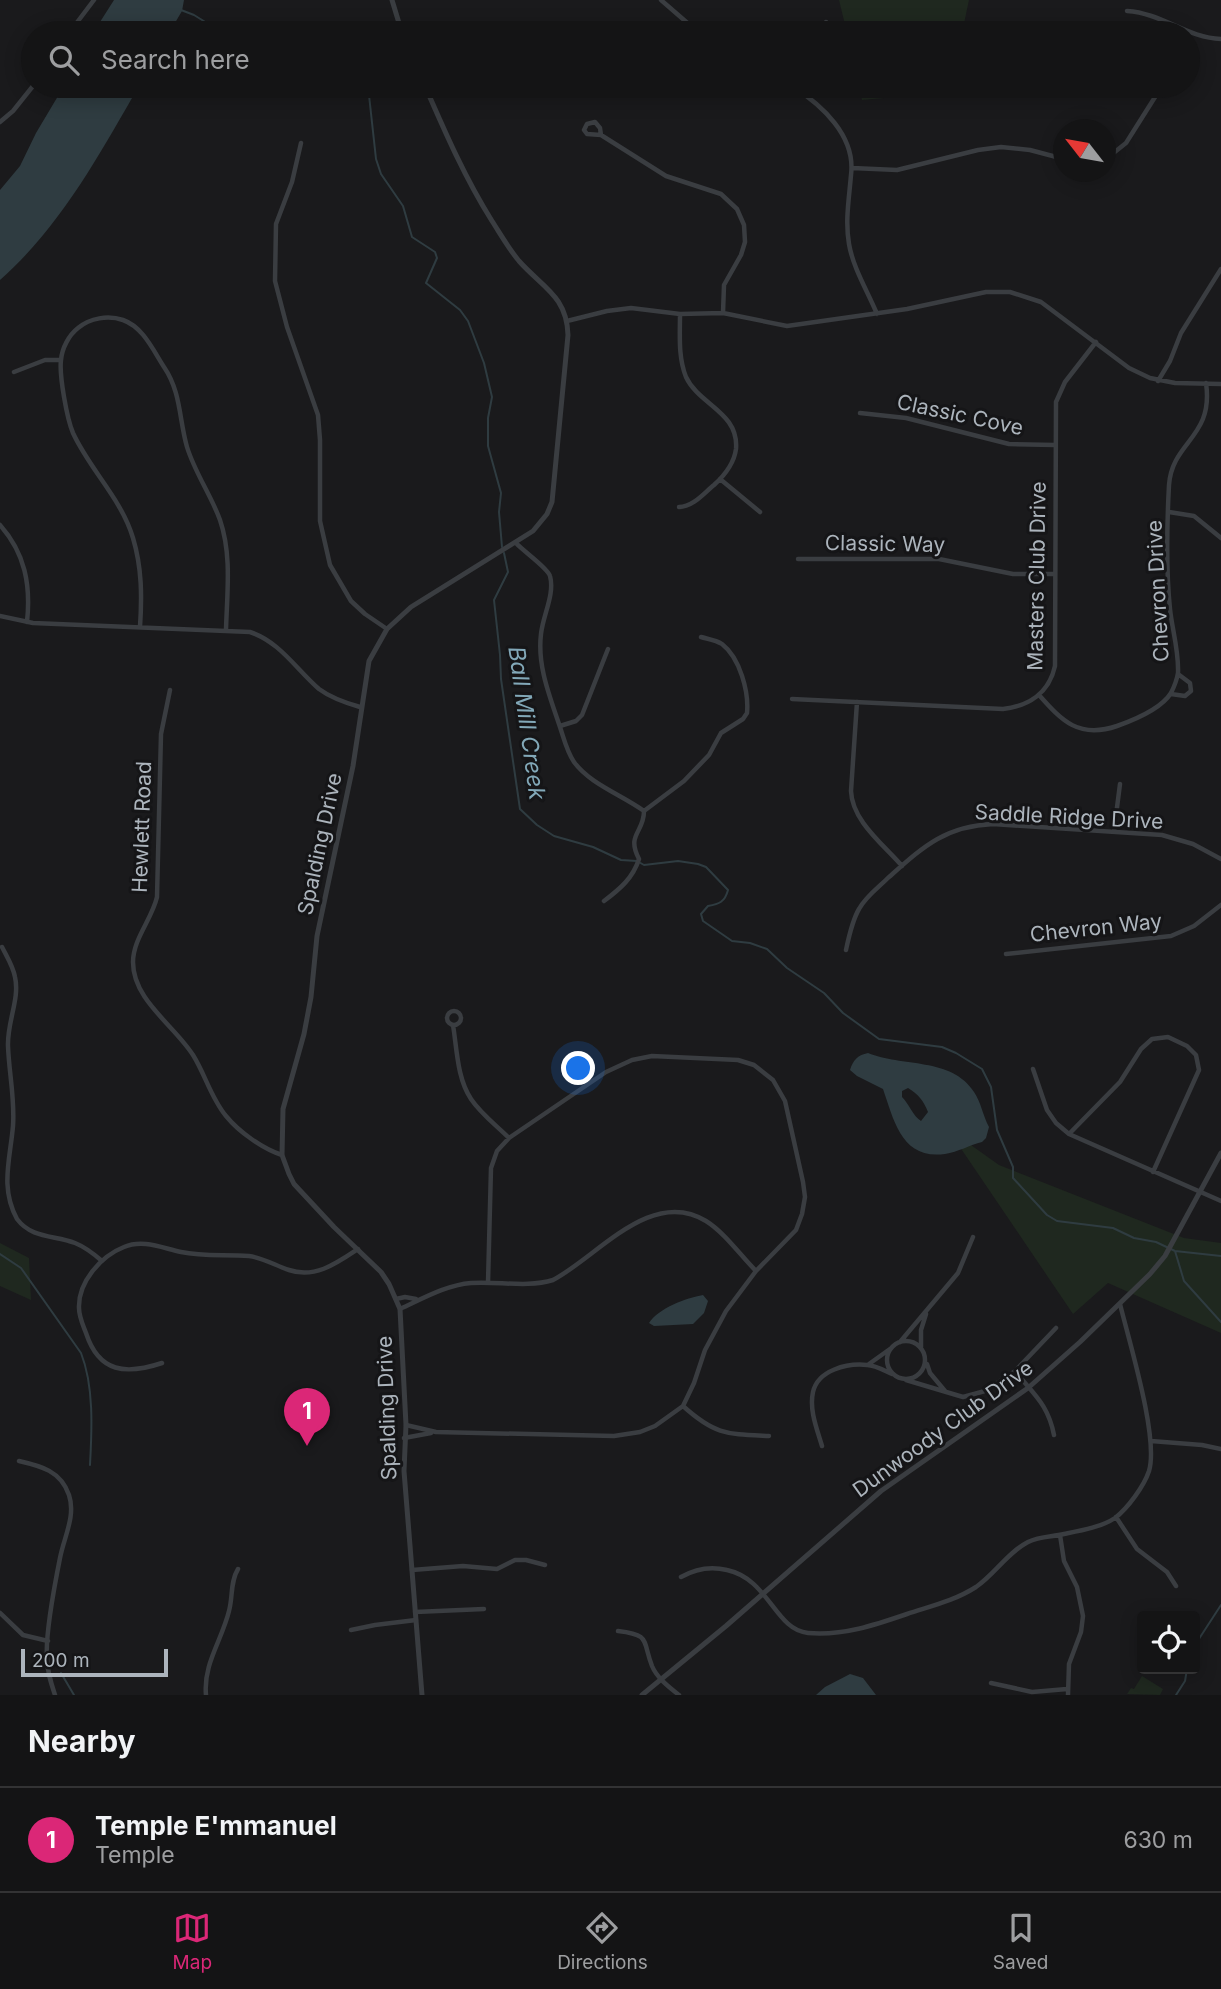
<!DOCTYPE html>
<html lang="en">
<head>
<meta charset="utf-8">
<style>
	:root { --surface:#141415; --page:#1d1d1e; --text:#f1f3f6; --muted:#9d9ea0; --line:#333334; --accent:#db2777 }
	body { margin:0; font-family:Inter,sans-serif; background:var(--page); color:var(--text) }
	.controls { position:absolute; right:21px; bottom:21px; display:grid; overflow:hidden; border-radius:7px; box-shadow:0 4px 18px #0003 }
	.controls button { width:63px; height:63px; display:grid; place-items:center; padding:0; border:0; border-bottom:2px solid var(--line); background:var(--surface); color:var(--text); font:35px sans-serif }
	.compass { position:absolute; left:1053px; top:119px; width:63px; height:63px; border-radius:50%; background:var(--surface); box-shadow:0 4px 18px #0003; rotate:301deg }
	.scale { position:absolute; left:21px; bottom:18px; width:147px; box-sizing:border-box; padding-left:7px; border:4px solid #acb4bc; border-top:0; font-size:19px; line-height:24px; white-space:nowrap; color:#acb4bc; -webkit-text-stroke:5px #151517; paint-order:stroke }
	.you { position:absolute; left:579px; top:1069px; width:24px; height:24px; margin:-18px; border:5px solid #fff; border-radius:50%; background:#1a73e8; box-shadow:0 0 0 10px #1a73e833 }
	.badge { display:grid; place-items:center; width:46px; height:46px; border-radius:50%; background:var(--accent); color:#fff; font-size:23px; font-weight:700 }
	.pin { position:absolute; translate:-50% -58px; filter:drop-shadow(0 2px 4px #0008) }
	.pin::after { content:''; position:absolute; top:37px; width:24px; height:21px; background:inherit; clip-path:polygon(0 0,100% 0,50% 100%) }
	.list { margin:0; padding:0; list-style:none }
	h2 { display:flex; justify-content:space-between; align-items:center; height:91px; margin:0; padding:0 28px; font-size:30px }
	h2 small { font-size:23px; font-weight:400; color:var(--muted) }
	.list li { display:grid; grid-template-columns:46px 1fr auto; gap:21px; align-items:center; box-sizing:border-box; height:105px; padding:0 28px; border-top:2px solid var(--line) }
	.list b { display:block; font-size:26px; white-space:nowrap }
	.list p { margin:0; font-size:23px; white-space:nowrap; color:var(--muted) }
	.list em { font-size:23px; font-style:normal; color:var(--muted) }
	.icon { flex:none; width:38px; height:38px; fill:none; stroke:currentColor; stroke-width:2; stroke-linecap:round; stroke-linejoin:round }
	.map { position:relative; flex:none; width:1221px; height:1695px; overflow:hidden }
	.search { position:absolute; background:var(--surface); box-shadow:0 4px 18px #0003; left:21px; right:21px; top:21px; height:77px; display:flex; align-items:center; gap:18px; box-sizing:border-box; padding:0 24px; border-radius:38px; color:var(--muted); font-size:26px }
	.sheet { height:196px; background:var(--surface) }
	nav { display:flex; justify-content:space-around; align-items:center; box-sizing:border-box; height:98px; border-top:2px solid var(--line); background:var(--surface); font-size:19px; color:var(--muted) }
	nav a { display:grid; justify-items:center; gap:4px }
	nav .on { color:var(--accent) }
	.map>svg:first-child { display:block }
	.green { fill:#1f281f }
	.water { fill:#2f3c41; fill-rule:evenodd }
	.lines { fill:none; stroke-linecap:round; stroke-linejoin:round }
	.stream { stroke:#2f3c41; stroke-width:2 }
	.minor { stroke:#3a3d41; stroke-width:4.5 }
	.tertiary { stroke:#3a3d41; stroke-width:5 }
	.labels { text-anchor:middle; stroke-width:6; stroke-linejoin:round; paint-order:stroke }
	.street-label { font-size:21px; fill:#acb4bc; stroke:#151517 }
	.water-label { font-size:23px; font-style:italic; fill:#82a8b8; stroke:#151517 }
</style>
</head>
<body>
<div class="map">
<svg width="1221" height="1695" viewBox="0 0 1221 1695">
	<rect width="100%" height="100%" fill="#1a1a1c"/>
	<path class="green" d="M839,0H969L962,33H847Z
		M859,86H951L949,92L862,100Z
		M947,1128L999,1165L1184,1238L1221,1243V1333L1108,1283L1073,1314Z
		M0,1243L29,1258L31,1300L0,1286Z
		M1142,1676L1163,1689L1160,1695L1127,1694L1131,1688L1134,1689Z"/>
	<path class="water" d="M114,0H184L182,11L169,33H93Z
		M64,86H139C99,155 61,226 0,280V190L20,166L36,133Z
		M868,1053C901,1067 952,1057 974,1092C981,1102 983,1116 989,1127L986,1138L982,1142C970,1145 958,1152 945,1154C902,1160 894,1121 883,1089L857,1076L850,1070C853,1060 858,1055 868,1053ZM908,1088C919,1095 923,1100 928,1112L921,1121C913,1116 909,1104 902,1097V1091Z
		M703,1295L708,1301L704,1313L693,1324L654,1326L649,1323C659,1308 686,1298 703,1295Z
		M850,1674L863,1678L876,1695H816L825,1687Z"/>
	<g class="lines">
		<path class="stream" d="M181,10L194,15L223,33
			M368,86L376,159L381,174L403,206L412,237L435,252L437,258L426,283L460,310L468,321L484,363L492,397L488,418V446L501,493L499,512L502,547
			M504,553L508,572L494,600L500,655L501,679L520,809L537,825L554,836L593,847L621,860L637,861L644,865L678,861L698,864L706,867L728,890C725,902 719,904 708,906L701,914L703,921L732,941L750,943L767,949L787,968L824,993L843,1013L879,1039L942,1047L956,1053L982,1069L991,1087L997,1130L1013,1167V1178L1047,1215L1057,1221L1113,1228L1134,1238L1156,1242L1175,1251L1221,1256
			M1175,1251L1184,1281L1221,1322
			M0,1254L21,1268L81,1353C94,1386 92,1429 90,1465
			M1195,1645L1221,1605
			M61,1673L74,1695
			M1176,1695L1185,1681L1187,1669"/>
		<path class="minor" d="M661,0L699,33
			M1127,11C1162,13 1187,38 1221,39
			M69,33L94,0
			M819,33L826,22
			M792,86C822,105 856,136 851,175C849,199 845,221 849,244C853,268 868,292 877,314
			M0,122L13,111L33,86
			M601,135L600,128L595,122L587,124L584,130L587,134L601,135L666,176L721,194L737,209L744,225L745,242L741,255L724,285L723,313
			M301,143L292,182L276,224L275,281L287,327L318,415L320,440V521L330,565L351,601L365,614L387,629
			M1106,159L1126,143L1162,86
			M852,168L897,170L978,150L1001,147L1030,150L1064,159
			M567,321L607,311L631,308L680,314L723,313L787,326L907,309L986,292H1010L1041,302L1129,368L1150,378L1175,383L1221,384
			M14,372L45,360H61
			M1158,381L1170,361L1181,333L1221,269
			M860,413L906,418L1009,444L1055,445
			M720,479L760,512
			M679,507C693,507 704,493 714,485C725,475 734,464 736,449C739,412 699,405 686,377C678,357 680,335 680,314
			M1169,512L1194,516L1221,538
			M0,525C25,553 31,585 27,622
			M516,543C523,551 548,568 550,576C555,594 543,615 541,634C537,666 550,697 560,727C564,739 567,752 574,762C590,784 622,795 644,811
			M798,559H939L1013,574H1055
			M0,616L33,623L250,632C280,642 296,669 319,689C331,698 346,703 360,707
			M140,627C142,597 142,568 133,538C121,498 90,470 73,433C67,419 59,375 61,360C62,348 69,335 78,328C90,318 108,315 123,320C143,327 153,350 164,367C181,392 179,419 187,447C195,473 211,495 220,520C232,555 227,593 226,630
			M170,690L161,734L157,897C152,919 133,939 133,962C133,1000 174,1025 193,1055C205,1074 211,1098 226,1116C239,1132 263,1149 282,1155
			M1171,694L1185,696L1191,691L1190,683L1178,674
			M1039,695C1062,721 1079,739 1117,726C1134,720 1161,709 1171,693C1174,687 1177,679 1178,673C1179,651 1172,629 1170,609C1166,571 1167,523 1169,485C1172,441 1214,438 1206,383
			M792,699L1003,709C1029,706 1049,693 1055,666L1056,402L1065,382L1096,342
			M857,702L851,791C852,821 884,845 902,866
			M560,726L576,721L582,715L608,649
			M644,811L684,781L709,755L721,733L743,719L747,713C749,692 740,658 722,644C716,640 708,639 701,637
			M1114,831L1120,784
			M604,901C620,889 633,878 639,859C626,834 644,833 644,811
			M2,947C7,957 13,966 15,977C20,999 7,1022 8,1046C9,1073 15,1099 13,1126C10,1160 0,1188 17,1219C32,1239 55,1235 75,1243C85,1247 94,1254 102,1261
			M846,950C849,936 852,921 859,909C866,896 879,887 889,877C923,847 945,826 993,824L1162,835L1193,844L1221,859
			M1006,954L1171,936L1194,926L1221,905
			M447 1018a7 7 0 1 1 14 0a7 7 0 1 1-14 0Z
			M453,1025C457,1049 457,1078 471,1099C481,1114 496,1125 509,1138
			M1033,1069L1047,1110L1056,1123L1069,1134L1221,1201
			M1069,1134L1120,1082L1141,1049L1152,1039L1168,1037L1187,1046L1196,1055L1199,1070L1153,1172
			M396,1299L405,1297L416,1299
			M400,1309C422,1299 446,1285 471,1283C498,1281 527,1288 553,1280C597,1257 651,1187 706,1221C725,1233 740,1255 756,1271
			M887 1360a19 19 0 1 1 38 0a19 19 0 1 1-38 0Z
			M900,1342L958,1273L973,1237
			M921,1347V1330L926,1314
			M162,1363C126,1375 99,1373 86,1333C83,1325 79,1317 79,1308C78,1282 101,1256 124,1247C143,1239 162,1248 181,1252C204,1257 226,1254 249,1256C264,1258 276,1266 289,1270C315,1279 337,1263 358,1249
			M869,1364L890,1349
			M927,1364L930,1373L945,1391
			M1015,1371L1056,1328
			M906,1380L963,1397L985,1391L1015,1371C1034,1395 1048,1404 1054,1435
			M683,1406C715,1435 727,1434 769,1436
			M406,1425L436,1432L614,1436L640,1432L655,1426L683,1406L694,1383L705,1350L726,1311L756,1271L796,1230L802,1214L805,1197L803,1182L785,1101L773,1080L754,1065L738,1060L652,1056L632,1060L606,1072L509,1138L497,1151L491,1168L488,1283
			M404,1438L431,1433
			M1151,1441L1202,1445L1221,1449
			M822,1446C817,1429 809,1410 813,1392C818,1370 847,1363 867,1365C875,1365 885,1371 892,1374
			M19,1461C41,1466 61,1471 69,1495C76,1516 64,1537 60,1558C55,1583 45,1633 47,1658C47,1671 51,1683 55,1695
			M1116,1517L1137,1549L1167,1572L1176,1586
			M1060,1535L1064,1561L1077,1587L1083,1616L1081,1632L1069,1664L1068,1695
			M412,1570L463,1566L497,1569L515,1560H526L545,1565
			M681,1577C695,1569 711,1566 727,1570C769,1579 775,1630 808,1633C843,1636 875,1625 907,1614C931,1606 954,1601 976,1587C995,1574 1007,1553 1028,1542C1040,1536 1052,1537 1064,1534C1079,1531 1102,1527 1115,1518C1128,1508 1144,1486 1149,1471C1159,1438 1129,1341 1120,1304
			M415,1612L484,1609
			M0,1613L23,1635L48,1641
			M351,1630L375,1625L416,1620
			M618,1631C651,1635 642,1640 652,1666C657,1678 669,1687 679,1695
			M991,1683L1032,1692L1067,1689
			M206,1695C203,1664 222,1640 229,1611C233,1597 230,1582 238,1569"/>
		<path class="tertiary" d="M392,0L402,33
			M422,1695L404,1471L406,1425L400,1309L389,1284L381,1272L334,1227L294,1184L289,1174L282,1155L283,1109L304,1034L311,997L317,936L353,766L369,661L387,629L411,607L533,531L547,514L552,502L568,335C567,296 542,287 519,261C509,249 501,235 492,221C465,178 445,132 425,86
			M642,1695L726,1626L881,1491L1028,1388L1080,1342L1150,1274L1165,1256L1221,1153"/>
	</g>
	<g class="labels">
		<g class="street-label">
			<text transform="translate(960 415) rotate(12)" y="7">Classic Cove</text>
			<text transform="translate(885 544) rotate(1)" y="7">Classic Way</text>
			<text transform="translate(1037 576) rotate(-89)" y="7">Masters Club Drive</text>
			<text transform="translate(1158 591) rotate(-93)" y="7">Chevron Drive</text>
			<text transform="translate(1069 817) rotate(3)" y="7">Saddle Ridge Drive</text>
			<text transform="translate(142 827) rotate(-88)" y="7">Hewlett Road</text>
			<text transform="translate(320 844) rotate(-78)" y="7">Spalding Drive</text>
			<text transform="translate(1096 928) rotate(-6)" y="7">Chevron Way</text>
			<text transform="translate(387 1408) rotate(-92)" y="7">Spalding Drive</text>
			<text transform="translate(943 1429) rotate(-36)" y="7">Dunwoody Club Drive</text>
		</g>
		<g class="water-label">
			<text transform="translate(527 723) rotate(82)" y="8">Ball Mill Creek</text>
		</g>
	</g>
</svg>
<div class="controls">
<button><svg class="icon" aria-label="locate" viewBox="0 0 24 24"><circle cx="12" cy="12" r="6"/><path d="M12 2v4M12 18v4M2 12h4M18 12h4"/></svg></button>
</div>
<svg class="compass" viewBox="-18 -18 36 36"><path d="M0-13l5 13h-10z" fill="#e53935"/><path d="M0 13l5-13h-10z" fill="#9d9ea0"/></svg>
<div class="scale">200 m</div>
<div class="you"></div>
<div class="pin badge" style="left:307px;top:1446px">1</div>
<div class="search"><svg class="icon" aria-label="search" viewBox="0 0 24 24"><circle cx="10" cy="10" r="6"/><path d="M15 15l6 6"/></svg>Search here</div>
</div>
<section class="sheet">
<h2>Nearby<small></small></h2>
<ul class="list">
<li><span class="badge">1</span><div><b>Temple E'mmanuel</b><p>Temple</p></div><em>630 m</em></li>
</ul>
</section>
<nav>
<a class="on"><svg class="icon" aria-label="map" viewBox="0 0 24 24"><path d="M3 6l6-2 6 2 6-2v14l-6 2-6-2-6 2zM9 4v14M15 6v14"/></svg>Map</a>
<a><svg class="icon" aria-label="directions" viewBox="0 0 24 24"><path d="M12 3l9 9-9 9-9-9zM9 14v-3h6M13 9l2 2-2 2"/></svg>Directions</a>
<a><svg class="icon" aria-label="saved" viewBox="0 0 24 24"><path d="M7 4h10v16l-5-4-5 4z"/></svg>Saved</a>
</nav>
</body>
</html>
